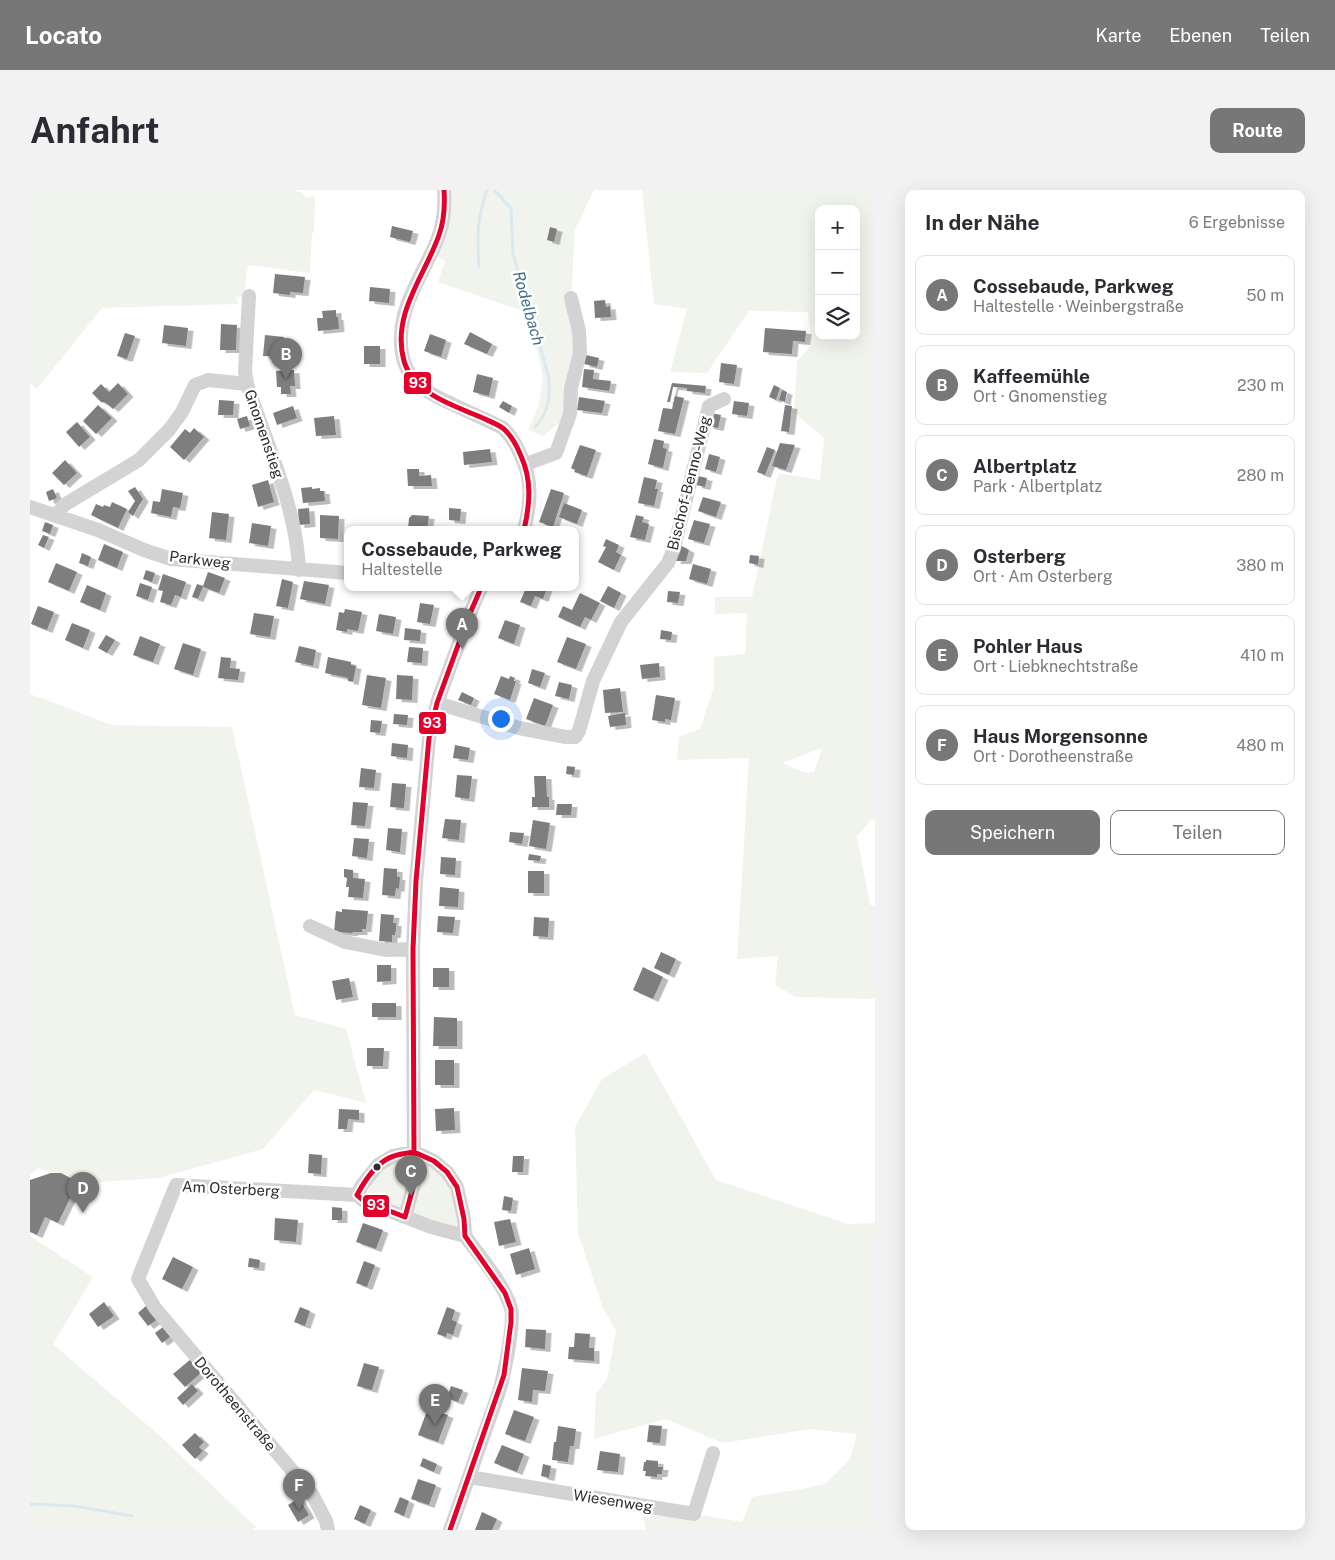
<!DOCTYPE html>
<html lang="de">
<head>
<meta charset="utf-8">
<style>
	:root { --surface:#fff; --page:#f2f2f3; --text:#2b2b33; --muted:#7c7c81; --line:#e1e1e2; --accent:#777 }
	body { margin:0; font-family:"Public Sans",sans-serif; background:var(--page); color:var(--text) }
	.controls { position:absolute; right:15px; top:15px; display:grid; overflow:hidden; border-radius:10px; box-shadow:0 5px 20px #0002 }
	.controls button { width:45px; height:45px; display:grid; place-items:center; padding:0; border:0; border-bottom:1px solid var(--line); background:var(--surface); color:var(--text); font:25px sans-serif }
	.you { position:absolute; left:470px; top:528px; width:18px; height:18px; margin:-12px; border:4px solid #fff; border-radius:50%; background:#1a73e8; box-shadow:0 0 0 8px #1a73e833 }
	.badge { display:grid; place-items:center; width:32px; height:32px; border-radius:50%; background:var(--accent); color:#fff; font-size:16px; font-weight:700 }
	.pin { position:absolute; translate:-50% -41px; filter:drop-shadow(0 1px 2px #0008) }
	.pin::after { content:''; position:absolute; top:26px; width:18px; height:15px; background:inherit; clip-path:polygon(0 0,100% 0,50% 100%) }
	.popup { position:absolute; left:314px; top:336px; width:235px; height:65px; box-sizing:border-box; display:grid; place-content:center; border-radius:10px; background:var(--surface); filter:drop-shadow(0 1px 4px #0005); font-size:16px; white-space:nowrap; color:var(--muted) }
	.popup b { font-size:19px; color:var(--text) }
	.popup::after { content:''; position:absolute; left:50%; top:100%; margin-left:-10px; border:10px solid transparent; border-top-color:var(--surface) }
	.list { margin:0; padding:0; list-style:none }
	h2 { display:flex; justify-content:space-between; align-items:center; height:65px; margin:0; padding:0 20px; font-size:21px }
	h2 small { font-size:16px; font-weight:400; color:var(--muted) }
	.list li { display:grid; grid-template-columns:32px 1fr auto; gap:15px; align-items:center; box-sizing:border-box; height:80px; margin:0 10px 10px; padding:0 10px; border:1px solid var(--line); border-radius:10px }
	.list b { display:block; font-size:19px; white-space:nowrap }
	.list p { margin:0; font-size:16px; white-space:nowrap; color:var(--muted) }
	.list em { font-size:16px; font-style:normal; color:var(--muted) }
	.actions { display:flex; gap:10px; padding:15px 20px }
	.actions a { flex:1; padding:11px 0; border:1px solid var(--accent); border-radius:10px; text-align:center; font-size:18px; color:var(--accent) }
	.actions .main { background:var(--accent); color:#fff }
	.icon { flex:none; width:28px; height:28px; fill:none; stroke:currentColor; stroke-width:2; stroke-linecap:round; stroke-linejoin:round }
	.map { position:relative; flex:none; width:845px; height:1340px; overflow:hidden; border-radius:10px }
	header { display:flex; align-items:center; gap:30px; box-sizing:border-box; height:70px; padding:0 25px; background:var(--accent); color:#fff }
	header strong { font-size:24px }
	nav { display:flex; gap:28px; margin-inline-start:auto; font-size:18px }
	.intro { display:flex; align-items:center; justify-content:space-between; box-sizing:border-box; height:120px; padding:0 30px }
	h1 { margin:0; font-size:35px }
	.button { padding:12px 22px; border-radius:10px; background:var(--accent); color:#fff; font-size:18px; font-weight:700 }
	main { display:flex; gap:30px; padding:0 30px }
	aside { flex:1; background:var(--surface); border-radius:10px; box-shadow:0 5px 20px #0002 }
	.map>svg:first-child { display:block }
	.green { fill:#f1f4ec; fill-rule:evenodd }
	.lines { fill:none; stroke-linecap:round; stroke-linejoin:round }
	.stream { stroke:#dae8f0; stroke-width:3 }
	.building { fill:#7e7e7e; filter:url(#shadow) }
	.street { stroke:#d3d3d3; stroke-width:14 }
	.bus-1-casing { stroke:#fff; stroke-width:9 }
	.bus-1 { stroke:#e4002b; stroke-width:5 }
	.bus-dot { fill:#2e2e2e; stroke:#fff; stroke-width:2 }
	.labels { text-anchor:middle; stroke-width:5; stroke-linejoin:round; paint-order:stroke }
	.street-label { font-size:15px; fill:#2e2e2e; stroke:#fff }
	.water-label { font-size:16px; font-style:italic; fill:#41718c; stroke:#fff }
	.line-badge { stroke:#fff; stroke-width:2 }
	.badge-label { font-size:14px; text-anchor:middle; font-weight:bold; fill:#fff }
</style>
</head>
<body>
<header>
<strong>Locato</strong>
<nav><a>Karte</a><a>Ebenen</a><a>Teilen</a></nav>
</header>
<div class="intro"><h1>Anfahrt</h1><a class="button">Route</a></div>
<main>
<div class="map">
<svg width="845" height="1340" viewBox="0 0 845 1340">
	<defs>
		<filter id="shadow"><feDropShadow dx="5.5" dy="3" stdDeviation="0" flood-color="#0004"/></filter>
	</defs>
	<rect width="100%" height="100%" fill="#fff"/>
	<path class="green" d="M0,0H263L270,2L277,8L284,5L285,10L284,43H282L280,83L218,75L214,106L206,107L208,114L72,118L7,199L0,193Z
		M419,0H564L545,40L541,108L549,141L540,224L513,246L498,240L509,215L513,186L498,123L408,92L415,71L406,66Z
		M612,0H845V630L842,629L827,646L840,715H845V809L766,807L745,795L748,766L707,769L719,568L647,570L649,547L670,539L684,496V467L715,464L717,423L685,424V407H722L748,283L790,290L794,248L764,222L767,171L782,154L778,122L719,121L677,183L640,182L657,119L624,114ZM789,19H826V146H789ZM792,558L784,582L776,583L752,573Z
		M0,504L82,535L202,537L265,825L316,839L336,913L284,900L233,959L129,988L56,993L8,978L0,985Z
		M615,863L686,990L818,1034L845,1033V1340H616L611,1315L712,1332L722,1307L771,1299L795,1294L820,1269L827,1244L780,1239L693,1253L635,1229L564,1249L566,1204L577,1189L586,1141L572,1116L548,1043L545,937L572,889Z
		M374,970C406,974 418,981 425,1014C426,1022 429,1029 426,1037L421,1038L342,1008L337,1003C338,993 349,980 358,975C363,973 369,972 374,970Z
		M0,1046L63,1087L23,1154L129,1245L226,1337L222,1340H0Z"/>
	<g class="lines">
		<path class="stream" d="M464,0L481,18L483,64L519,188C520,207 519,222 505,237
			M449,76C447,46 447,29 457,0
			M0,1314L44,1316L102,1326"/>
	</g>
	<path class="building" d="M362,36L383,41L380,52L360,47Z
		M520,37L527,39L524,52L517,50Z
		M245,84L275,87L273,103L260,102V105L243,103Z
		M340,97L360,99L359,113L339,111Z
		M575,110L576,117L580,116L581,127L565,128L564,111Z
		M306,120V127H308L309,139L288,141L287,128H293L292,121Z
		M191,134L207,135L206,160H190Z
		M134,135L158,138L156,156L132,153Z
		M735,138L776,141L775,152L763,151L762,164L733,162Z
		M440,142L462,154L457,164L434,154Z
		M95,143L105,146L97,169L87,166Z
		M400,144L416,150L411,167L394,161Z
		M235,145L254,147L252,167L233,166Z
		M334,156H350V174H334Z
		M556,165L569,168L567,177L554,174Z
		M691,173L707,175L704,194L689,192Z
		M554,179L564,180L563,189L581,191L579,201L552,197Z
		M264,180L265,196H260L261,204H251V197H247L246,181Z
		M447,184L463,188L459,206L443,202Z
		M88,193L98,204L83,219L76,213L71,212L62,203L71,194L79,202Z
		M642,193L676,196L675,203L657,201V198L643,197L640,212H637Z
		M744,195L750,198L746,210L739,207Z
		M752,200L757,202L755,212L749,210Z
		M645,206L654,208L645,244L628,241L633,218L642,219Z
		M549,207L575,211L572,223L547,220Z
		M189,210L204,211L203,225H188Z
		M473,211L482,216L479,223L469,217Z
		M704,211L719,213L717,226L702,224Z
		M68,215L82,228L66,244L53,231Z
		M755,215L762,216L759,242L751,241Z
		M263,216L267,228L247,235L243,223Z
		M681,223L691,225L688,238L678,236Z
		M217,226L220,236L210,239L207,229Z
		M304,226L306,245L286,246L284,228Z
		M47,232L60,247L49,257L36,242Z
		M164,238L174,247L154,270L140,257L155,239L160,243Z
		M624,249L634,251L633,258L637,259L633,278L618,274Z
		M750,253L765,255L756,280L742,276Z
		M550,255L566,260L557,286L544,282L545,280L541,278Z
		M737,257L745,260L735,285L727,282Z
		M460,259L462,272L434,275L433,262Z
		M679,264L690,267L686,282L675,279Z
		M35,270L47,283L34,295L22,283Z
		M377,279H389V286L401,285L402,296H378Z
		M668,286L677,288L675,297L666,295Z
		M614,287L627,290L625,299H628L624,316L608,313Z
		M238,290L244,312L228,317L222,295Z
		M105,297L113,309L103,326L98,322L105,311L98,301Z
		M282,297V299L290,298V301H294L295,311L273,313L271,298Z
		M23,299L27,308L19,311L16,302Z
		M132,299L153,303L150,318L143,317L141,327L121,323L123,311L130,312Z
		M521,299L534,303L523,337L509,332Z
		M673,307L691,312L686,327L668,321Z
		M82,312L97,319L88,338L61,325L66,314L73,317L74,315L80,317Z
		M534,313L552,320L547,334L529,327Z
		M279,318L280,334L269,335L268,319Z
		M419,318L431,319L430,331L419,330Z
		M182,322L199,324L196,350L179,348Z
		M290,325L309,326L308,349L290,348Z
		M382,325L399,326L397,340L378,339L379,328Z
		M606,325L614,327L612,332L619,334L615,350L600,347Z
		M664,330L680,334L674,353L658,349Z
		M15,332L23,335L20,344L12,341Z
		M222,333L241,336L238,356L219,353Z
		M13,345L19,347L14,358L8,355Z
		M576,349L589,355L586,362L591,365L584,380L568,372L576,357L573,356Z
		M74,354L93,362L87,378L68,370Z
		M650,355L659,360L656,371H645Z
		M52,363L61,367L58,376L49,373Z
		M720,365L729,366L728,375L719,373Z
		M26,373L47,382L39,401L18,392Z
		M663,374L681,379L677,394L659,389Z
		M116,380L125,383L122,392L113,389Z
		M178,382L195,388L189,403L173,397L168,409L162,407L167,394L173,396Z
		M133,384L156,392L151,407L145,405L141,415L130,412L133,401L128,400Z
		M252,389L263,392L258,418L246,416Z
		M274,391L299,395L295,414L270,409Z
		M110,393L122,397L118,410L106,406Z
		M57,395L76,403L70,420L50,412Z
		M578,396L591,403L584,418L570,411Z
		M496,398H517L513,409L505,406L501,416L490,412Z
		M638,401L650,402L648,413L637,412Z
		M550,403L570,413L561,430L555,427L550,437L528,427L533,416L542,420Z
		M390,413L404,415L400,434L387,432Z
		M8,416L24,422L17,440L1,434Z
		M315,419L332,422L328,441L317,439V442L306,440L309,422L314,423Z
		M224,423L244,426L240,447L220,444Z
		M349,424L366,427L363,444L346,441Z
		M475,430L490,435L484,454L468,448Z
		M42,433L60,440L53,458L35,450Z
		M375,438L391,440L390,451L374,450Z
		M631,440L642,442L641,450L630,449Z
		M76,445L85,450L77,463L68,458Z
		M110,446L130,454L123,472L103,465Z
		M537,447L556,454L546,479L527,472Z
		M153,453L171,459L163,485L144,479Z
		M269,456L286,460L283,476L265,472Z
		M379,457L393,458L392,473L377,472Z
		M191,467L201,468L200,478L210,479L208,490L188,488Z
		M298,467L321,472V475L326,476L323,492L318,491V488L295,483Z
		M629,473L630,487L612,489L610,475Z
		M502,479L515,483L510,497L498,493Z
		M337,485L356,488L351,518L332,515Z
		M367,485L383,486L382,510L366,509Z
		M471,486L479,489L480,486L485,488L484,491H486L480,510L464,504Z
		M529,492L542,495L539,509L525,506Z
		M590,498L593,522L575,523L573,500Z
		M432,502L444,508L441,515L428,510Z
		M626,505L645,508L641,530L635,529V532L622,530Z
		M504,508L523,515L515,536L496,529Z
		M595,523L596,535L580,537L578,526Z
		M364,524L378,525L377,535L363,534Z
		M341,530L352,531L350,543L340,542Z
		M362,553L378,555L377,568L361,566Z
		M425,555L440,558L438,570L423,568Z
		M537,576L545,577L544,585L536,584Z
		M331,578L346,580L344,598L329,597Z
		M427,585L442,586L439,609L425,607Z
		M504,586H516L517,607H519V617H502V607H505Z
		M362,593L376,594L374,618L360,617Z
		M323,612L338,613L335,636L321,635Z
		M527,614H542L541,625H526Z
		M415,629L431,630L429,650L412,648Z
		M503,630L520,633L516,659L499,656Z
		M358,638L372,639L370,662L356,660Z
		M480,642L494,643L492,654L479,652Z
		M324,648L339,649L337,668L322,666Z
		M499,664L511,666L510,671L498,670Z
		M411,667L426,668L425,685L410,684Z
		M354,678L367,679V687H370L369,699L366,698L365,706L352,705Z
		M314,679L323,680V688L335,689L333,708L318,707L319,697H316L317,688L314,687Z
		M498,681H514V703H498Z
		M410,697L429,699L428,717L409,716Z
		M312,719L338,721L336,739H332V742H323L322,743L304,742L306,721L312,722Z
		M351,724L364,725L363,733H366V739L365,745H362V752L349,751Z
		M408,726L425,727L423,743L407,742Z
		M504,727L519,728L518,747L503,746Z
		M631,762L646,769L639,785L624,778Z
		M347,775H361V791L347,792Z
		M613,777L633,787L623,809L603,800Z
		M403,778H419V797H403Z
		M319,788L323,807L306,810L302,791Z
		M342,813H366V827H342Z
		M404,827L427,828V856H403Z
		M337,858H354L353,876H337Z
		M405,870H424V895H405Z
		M424,918L425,940L406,941L405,919Z
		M309,919L329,920V930L318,929L317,939H308Z
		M279,964L292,965L291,984L278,983Z
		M483,966H494L493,982H482Z
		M21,983H31L48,992L28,1033L15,1027L7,1045L0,1042V990Z
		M474,1006L483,1008L481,1021L472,1020Z
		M302,1017L312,1018V1030H302Z
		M245,1028L268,1030L266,1052L244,1050Z
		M480,1029L486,1052L469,1056L464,1032Z
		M333,1033L353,1040L346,1059L326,1052Z
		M499,1058L505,1079L486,1085L480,1064Z
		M143,1067L163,1077L152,1099L132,1089Z
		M219,1068L230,1070L229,1078L218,1077Z
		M334,1071L345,1075L337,1097L326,1093Z
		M74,1112L84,1126L68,1137L59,1124Z
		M117,1115L128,1129L118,1136L108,1123Z
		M270,1117L280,1121L275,1136L264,1132Z
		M417,1117L425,1120L422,1130L427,1132L423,1145L417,1143L416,1147L407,1144Z
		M133,1137L140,1147L132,1153L125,1143Z
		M496,1139L516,1140L515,1159L495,1157Z
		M545,1143L560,1144L559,1158H564V1171L538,1169L539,1157H544Z
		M161,1169L172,1182L155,1197L143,1184Z
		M334,1173L349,1177L342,1200L327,1196Z
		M492,1178L518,1181L515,1201L503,1200L502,1212L488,1210Z
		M162,1194L168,1201L153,1215L147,1208Z
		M421,1196L433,1200L428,1212L417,1208Z
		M398,1218L418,1225L408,1252L388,1245Z
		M484,1220L504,1227L495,1251L475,1244Z
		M619,1235L632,1236L630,1253L617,1252Z
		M528,1236L546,1239L544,1256H540L538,1272L522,1270L524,1252H526Z
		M165,1243L174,1252L169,1257L173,1261L165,1269L152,1255Z
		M472,1255L494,1264L487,1282L464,1273Z
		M570,1261L590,1264L588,1282L567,1280Z
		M393,1268L407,1274L404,1282L390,1276Z
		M616,1270L628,1271V1277H633L632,1284H627V1287L615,1286L616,1281H613L614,1272H616Z
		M513,1274L521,1276L519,1288L511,1286Z
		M388,1289L406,1295L399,1315L381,1309Z
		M370,1307L379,1311L374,1326L364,1322Z
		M269,1308L279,1325L268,1332L258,1315Z
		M330,1315L341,1320L335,1334L324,1329Z
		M452,1322L467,1329L462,1340H445Z"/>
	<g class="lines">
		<path class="street" d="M414,0C415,15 414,31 409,45C402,65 391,82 383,101C369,129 363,170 388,194C398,204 412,209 424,215C441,223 457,230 473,238C481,246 486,254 490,264C503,289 501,313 494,340
			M219,106L215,181L217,194C236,253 267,318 269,380
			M496,274L526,263L540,224L541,198L550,163L549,141L541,108
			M0,317L68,340L114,360L141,369L318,383
			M26,326L34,315L109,270L139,240L152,222L165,195L178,190L217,194
			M407,513L489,538L536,547H545L549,541L563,491L591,432L638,373L644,358L679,216L694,209
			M280,736L315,752L356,760L383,759
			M327,1005L332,995L348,975L363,966L385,962L404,971L417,982L427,997L434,1029L435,1046
			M327,1005L334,1011L401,1037L435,1046
			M375,1027L384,994L383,759L386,691L399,548L407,513L438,428L451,398
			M439,1287L664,1324L683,1263
			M298,1340L296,1331L282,1304L125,1118L108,1089L146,995L327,1005
			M420,1340L469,1202C474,1185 485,1133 481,1118C474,1094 449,1065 435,1046"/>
		<g class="bus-1-casing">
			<path id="bus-1" d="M414,0C415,15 414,31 409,45C395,86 361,124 374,171C384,205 426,216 455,229C461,232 470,235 475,240C482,247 487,256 491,266C502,290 500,314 494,340
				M384,962V994L375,1027L334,1011L327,1005C335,990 347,971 364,966C370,964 378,963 384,962Z
				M384,962L383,759L386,691L399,548L407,513L438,428L451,398
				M384,962L404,971L417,982L427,997L434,1029L435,1046L475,1103L481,1119V1132L474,1185L420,1340"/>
		</g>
		<use href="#bus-1" class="bus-1"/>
	</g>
	<circle class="bus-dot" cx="347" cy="977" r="4.5"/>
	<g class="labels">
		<g class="street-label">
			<text transform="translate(234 244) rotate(71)" y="5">Gnomenstieg</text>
			<text transform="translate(659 293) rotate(-76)" y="5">Bischof-Benno-Weg</text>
			<text transform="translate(170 370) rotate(7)" y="5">Parkweg</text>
			<text transform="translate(201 999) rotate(3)" y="5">Am Osterberg</text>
			<text transform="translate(205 1214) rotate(50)" y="5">Dorotheenstraße</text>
			<text transform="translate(583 1311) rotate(9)" y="5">Wiesenweg</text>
		</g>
		<g class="water-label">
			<text transform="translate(499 118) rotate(74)" y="6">Rodelbach</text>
		</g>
	</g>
	<g class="line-badge">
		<rect x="373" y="181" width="29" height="24" rx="5" fill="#e4002b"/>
		<rect x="388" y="521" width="29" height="24" rx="5" fill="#e4002b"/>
		<rect x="332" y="1004" width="28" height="24" rx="5" fill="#e4002b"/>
	</g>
	<g class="badge-label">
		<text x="388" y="198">93</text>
		<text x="402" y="538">93</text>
		<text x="346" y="1020">93</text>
	</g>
</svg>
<div class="controls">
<button>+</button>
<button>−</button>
<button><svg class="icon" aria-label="layers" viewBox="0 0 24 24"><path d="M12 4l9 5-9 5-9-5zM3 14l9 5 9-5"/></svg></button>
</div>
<div class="you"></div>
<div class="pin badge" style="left:432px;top:459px">A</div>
<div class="popup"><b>Cossebaude, Parkweg</b>Haltestelle</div>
<div class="pin badge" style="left:256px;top:189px">B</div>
<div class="pin badge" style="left:381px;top:1006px">C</div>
<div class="pin badge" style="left:53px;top:1023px">D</div>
<div class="pin badge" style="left:405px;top:1235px">E</div>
<div class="pin badge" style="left:269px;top:1320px">F</div>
</div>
<aside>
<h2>In der Nähe<small>6 Ergebnisse</small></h2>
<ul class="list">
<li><span class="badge">A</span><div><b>Cossebaude, Parkweg</b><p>Haltestelle · Weinbergstraße</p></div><em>50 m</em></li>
<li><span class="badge">B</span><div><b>Kaffeemühle</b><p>Ort · Gnomenstieg</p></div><em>230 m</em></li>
<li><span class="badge">C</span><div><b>Albertplatz</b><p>Park · Albertplatz</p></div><em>280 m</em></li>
<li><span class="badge">D</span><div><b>Osterberg</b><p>Ort · Am Osterberg</p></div><em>380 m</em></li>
<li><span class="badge">E</span><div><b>Pohler Haus</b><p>Ort · Liebknechtstraße</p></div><em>410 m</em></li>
<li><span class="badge">F</span><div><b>Haus Morgensonne</b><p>Ort · Dorotheenstraße</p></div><em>480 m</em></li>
</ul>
<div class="actions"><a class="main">Speichern</a><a>Teilen</a></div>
</aside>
</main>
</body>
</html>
